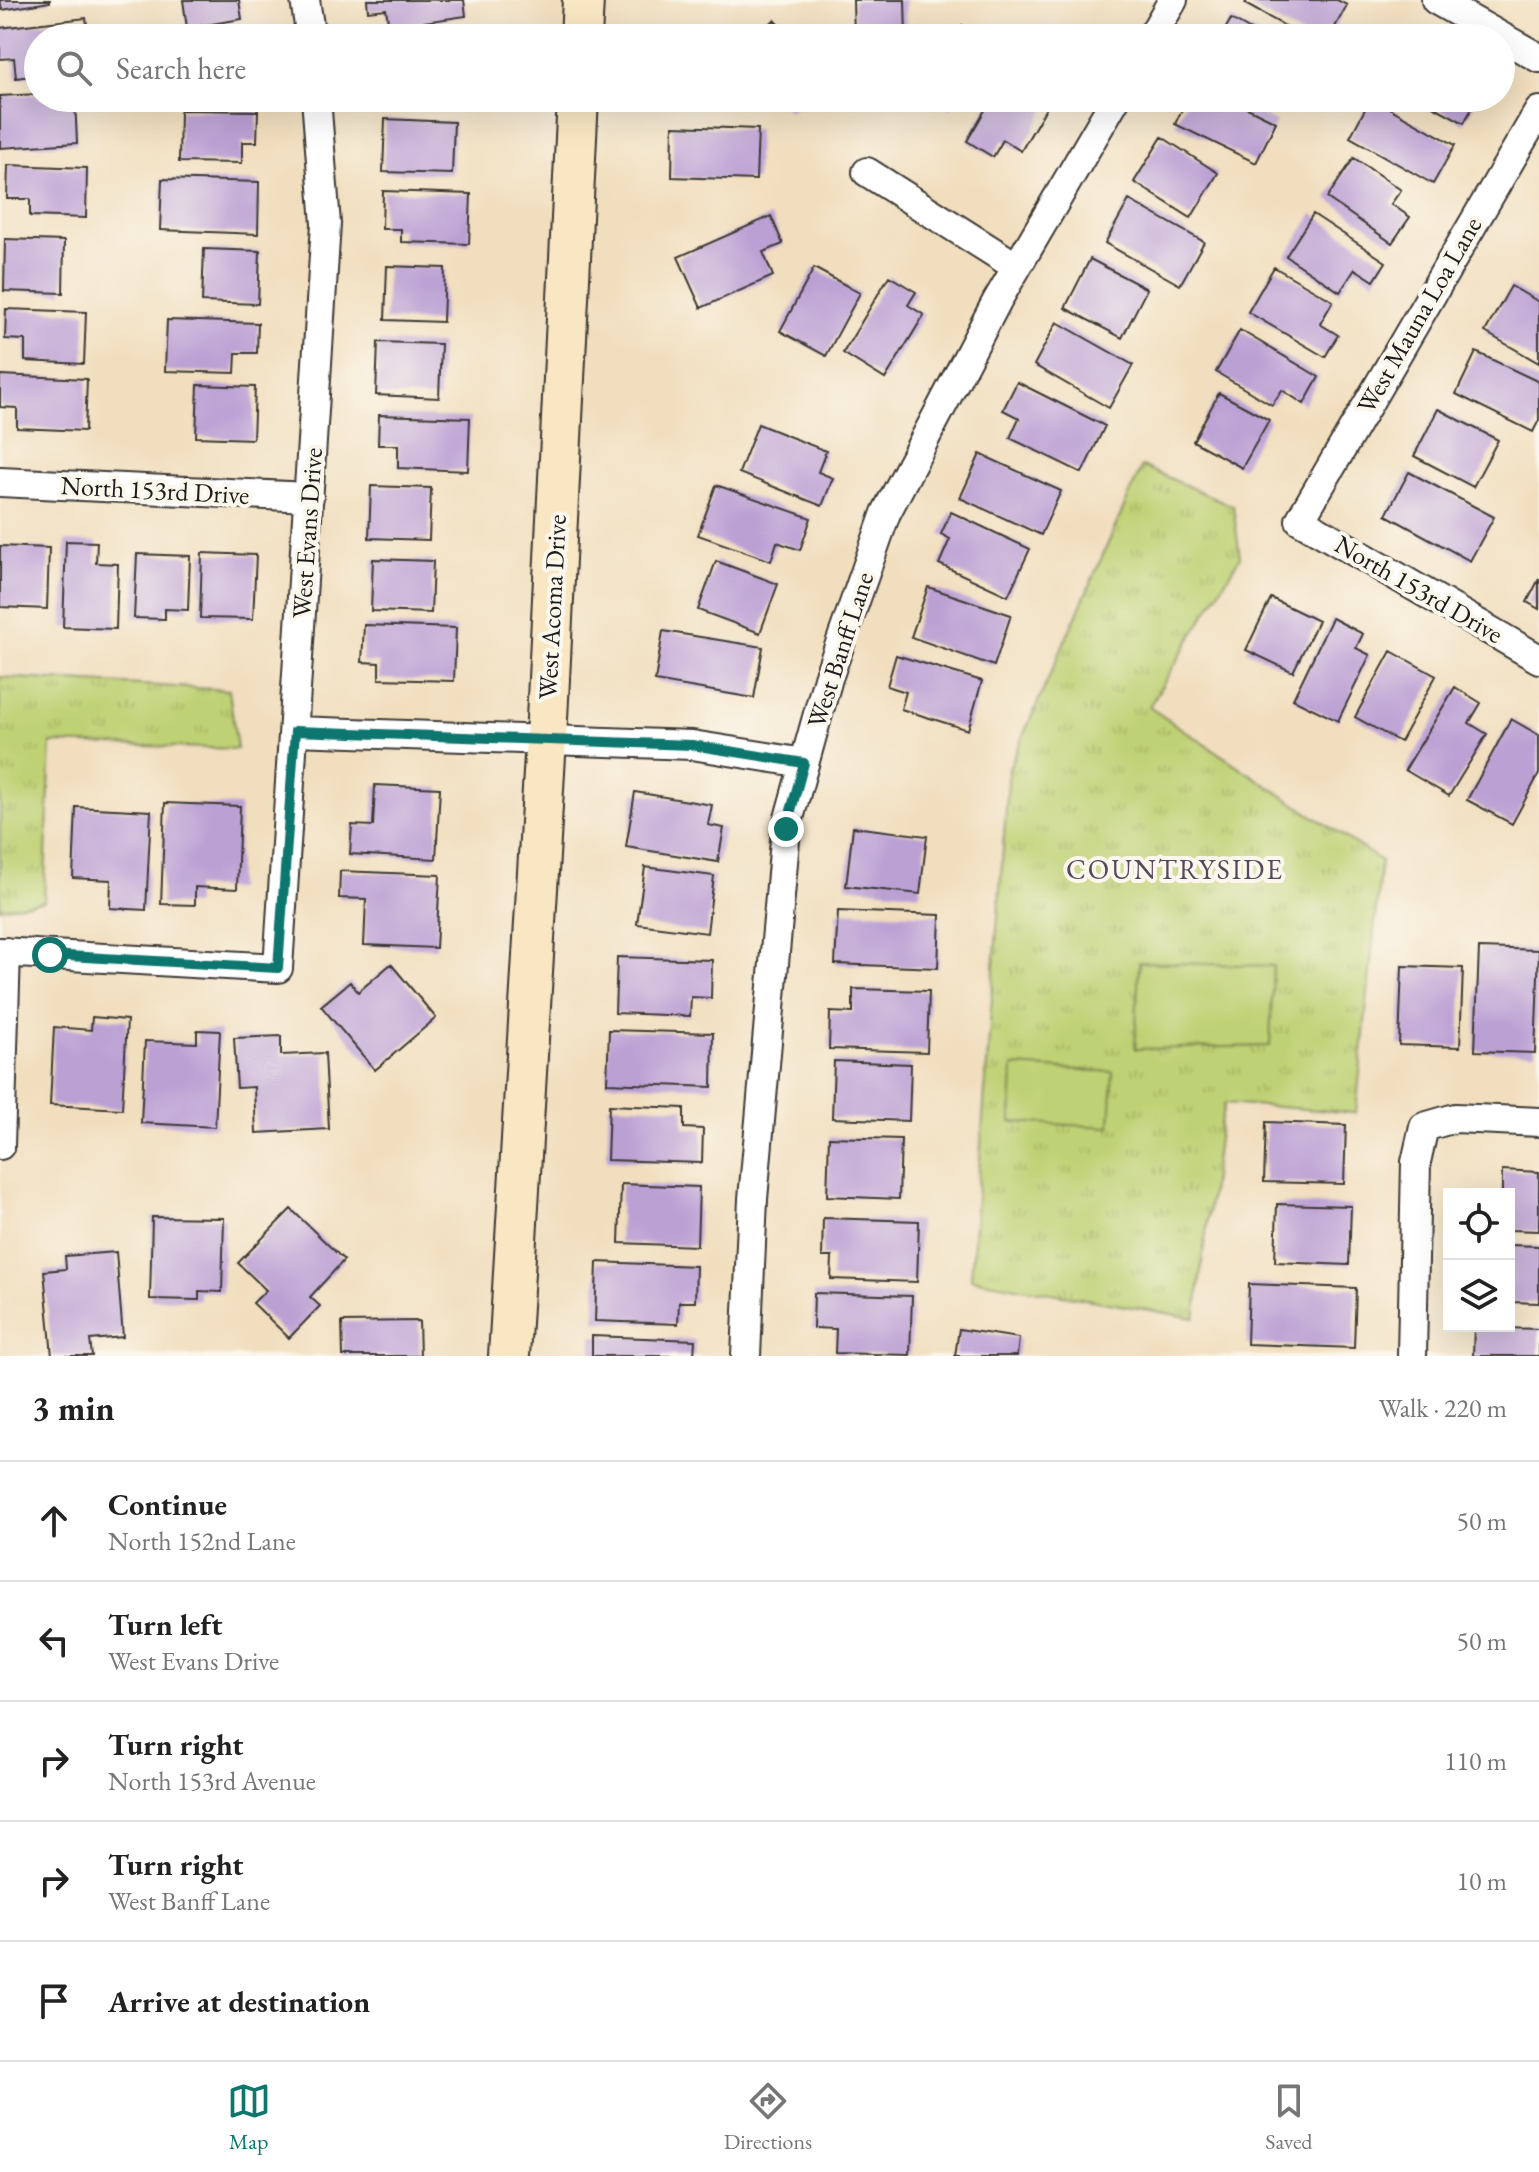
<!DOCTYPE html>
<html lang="en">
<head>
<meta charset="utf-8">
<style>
	:root { --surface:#fff; --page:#f2f2f2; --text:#222; --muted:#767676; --line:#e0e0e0; --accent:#0f766e }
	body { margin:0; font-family:"EB Garamond",serif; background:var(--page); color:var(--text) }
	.controls { position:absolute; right:24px; bottom:24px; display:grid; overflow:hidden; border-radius:0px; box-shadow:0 8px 32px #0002 }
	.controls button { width:72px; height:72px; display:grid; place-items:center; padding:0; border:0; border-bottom:2px solid var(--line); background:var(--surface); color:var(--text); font:40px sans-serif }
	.stop { position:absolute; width:24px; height:24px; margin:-18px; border:6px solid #0f766e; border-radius:50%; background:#fff }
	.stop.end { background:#0f766e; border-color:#fff; box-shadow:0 2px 8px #0008 }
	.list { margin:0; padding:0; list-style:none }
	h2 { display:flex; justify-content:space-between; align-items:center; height:104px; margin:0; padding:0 32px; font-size:34px }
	h2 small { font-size:26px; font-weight:400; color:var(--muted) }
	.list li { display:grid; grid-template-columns:52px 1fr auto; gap:24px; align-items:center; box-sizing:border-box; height:120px; padding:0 32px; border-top:2px solid var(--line) }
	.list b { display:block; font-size:30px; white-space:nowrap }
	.list p { margin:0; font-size:26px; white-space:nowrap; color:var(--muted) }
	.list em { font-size:26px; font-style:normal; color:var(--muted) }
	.icon { flex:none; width:44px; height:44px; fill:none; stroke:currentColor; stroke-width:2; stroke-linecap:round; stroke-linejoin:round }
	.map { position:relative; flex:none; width:1539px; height:1356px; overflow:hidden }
	.search { position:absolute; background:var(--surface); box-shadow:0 8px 32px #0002; left:24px; right:24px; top:24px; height:88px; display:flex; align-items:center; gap:20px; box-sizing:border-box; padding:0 28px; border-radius:44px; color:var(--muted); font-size:30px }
	.sheet { height:704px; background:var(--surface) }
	nav { display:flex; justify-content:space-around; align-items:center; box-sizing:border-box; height:112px; border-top:2px solid var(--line); background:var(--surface); font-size:22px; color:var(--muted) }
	nav a { display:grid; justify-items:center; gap:4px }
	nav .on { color:var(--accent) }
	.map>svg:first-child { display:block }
	.park { fill:url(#park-tufts); stroke:#6e7648; stroke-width:2 }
	.pitch { fill:#bfd174; stroke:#6e7648; stroke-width:2 }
	.building { fill:#bba0d4 }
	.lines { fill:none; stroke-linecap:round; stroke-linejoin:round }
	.street-casing { stroke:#3c3934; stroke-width:32 }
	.secondary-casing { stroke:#3c3934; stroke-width:44 }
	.street { stroke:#fff; stroke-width:28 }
	.secondary { stroke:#f9e7c3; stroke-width:40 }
	.route { stroke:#0f766e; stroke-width:10 }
	.labels { text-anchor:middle; stroke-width:8; stroke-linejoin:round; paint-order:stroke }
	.street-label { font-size:26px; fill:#1c1c1c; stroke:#fbf7ec }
	.neighbourhood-label { font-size:28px; letter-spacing:2px; fill:#544a5c; stroke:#fbf7ec }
</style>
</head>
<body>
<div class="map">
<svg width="1539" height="1356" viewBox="0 0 1539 1356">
	<defs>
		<pattern id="park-tufts" width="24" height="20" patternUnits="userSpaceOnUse" patternTransform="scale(2)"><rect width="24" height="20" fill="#bfd174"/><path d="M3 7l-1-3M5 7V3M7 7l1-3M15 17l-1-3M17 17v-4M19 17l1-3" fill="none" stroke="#a4b364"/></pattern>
	</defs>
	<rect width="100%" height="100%" fill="#fbf7ec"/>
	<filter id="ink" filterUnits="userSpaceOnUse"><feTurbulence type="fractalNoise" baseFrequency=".0125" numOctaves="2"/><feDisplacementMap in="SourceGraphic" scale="16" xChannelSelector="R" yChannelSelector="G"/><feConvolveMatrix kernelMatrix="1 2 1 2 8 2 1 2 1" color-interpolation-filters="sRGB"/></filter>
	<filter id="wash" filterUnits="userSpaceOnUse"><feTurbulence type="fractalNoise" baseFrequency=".006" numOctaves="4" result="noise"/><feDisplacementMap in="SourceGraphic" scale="32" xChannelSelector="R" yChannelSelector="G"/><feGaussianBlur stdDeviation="1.8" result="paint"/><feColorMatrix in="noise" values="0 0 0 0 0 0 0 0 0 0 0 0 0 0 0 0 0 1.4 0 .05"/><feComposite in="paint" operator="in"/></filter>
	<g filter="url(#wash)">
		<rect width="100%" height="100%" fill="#f1debe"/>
		<path class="park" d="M1142,466L1233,506L1240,557L1149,707L1381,861L1356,1113L1225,1103L1220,1123L1195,1318L971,1279L1009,768Z
			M0,677L229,690L237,749L51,743L44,901L0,908Z"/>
		<path class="pitch" d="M1139,962L1273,966L1270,1046L1135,1049Z
			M1013,1066L1113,1072L1110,1127L1011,1122Z"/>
		<g id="blocks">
			<path class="building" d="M0,0H50V2L2,10Z
				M183,0H239L242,19L187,28Z
				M367,0H464L466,16L389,27L386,9L368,11Z
				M853,0H905L906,38H854Z
				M1247,0H1337L1347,5L1329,38H1307L1245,4Z
				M86,18L89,38H38V75L16,78L14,58L0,59V28Z
				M1231,19L1265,38H1220Z
				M774,20L792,38H755Z
				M962,25L984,38H954Z
				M38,94V98H75L77,143L0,148V96Z
				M777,98H804L790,111Z
				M932,98H957L950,109Z
				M992,98H1052L1021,151L1003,140L993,157L967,141Z
				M1213,98H1227L1276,122L1256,163L1175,124L1187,99L1208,109Z
				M1371,98L1455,145L1433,184L1350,137Z
				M1418,98H1475L1477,99L1464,123Z
				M180,110L258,111L257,142H242V163L179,162Z
				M385,119L454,122L452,174L383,172Z
				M673,126L758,129L756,180L672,177Z
				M1162,137L1218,173L1191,218L1134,182Z
				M1354,158L1401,190L1391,204L1410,217L1392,243L1327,198Z
				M8,165L87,168L86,218L30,216V199H7Z
				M162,179L259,182L258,234L160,230Z
				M383,191L471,194L469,244L401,242V229H382Z
				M1129,200L1204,242L1180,285L1105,243Z
				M1313,214L1386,262L1374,281L1355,269L1340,292L1286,256Z
				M771,216L783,244L763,252L773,276L701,308L678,257Z
				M5,239L64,241L63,293L4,291Z
				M204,249L260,251L258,304L202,302Z
				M1090,259L1147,289L1122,338L1065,308Z
				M387,266L445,268L443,322L385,320Z
				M1274,267L1333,301L1320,324L1338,335L1325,357L1248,312Z
				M814,268L860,293L826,356L780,331Z
				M889,276L916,292L908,305L924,315L885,379L843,353Z
				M1511,286L1539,302V363L1485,332Z
				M6,309L86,312L84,364L25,361V340L5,339Z
				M167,320L258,323L257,353H236L235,373L165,371Z
				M1057,322L1133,365L1109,408L1034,365Z
				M1240,330L1319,377L1304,404L1282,390L1272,405L1216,372Z
				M378,342L441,344L439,398L376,395Z
				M1476,352L1539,382V420L1533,432L1456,394Z
				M0,375L87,379L85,431L17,428V408L0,407Z
				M1017,382L1105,426L1082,473L1010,438L1019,418L1003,410Z
				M198,385L255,387L253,439L196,437Z
				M1219,393L1269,420L1242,468L1193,441Z
				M1438,409L1498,440L1473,487L1414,456Z
				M379,415L470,418L468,471L398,468V445H378Z
				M758,424L826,451L818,472L833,478L822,506L739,473Z
				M980,454L1061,491L1041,535L960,498Z
				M1409,472L1494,517L1470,561L1386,515Z
				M716,485L811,518L800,550L777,542L771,561L698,535Z
				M371,486L431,488L429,540L369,538Z
				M951,512L1030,549L1008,596L939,564L950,539L941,534Z
				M66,541L97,542L96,563L118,564L116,629L63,627Z
				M0,546L49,548L47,609L0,607Z
				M202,553L256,555L253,619L200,618Z
				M137,554L190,556L188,610L165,609V619L134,618Z
				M373,559L433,561L431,613L371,611Z
				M716,561L778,584L760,633L698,610Z
				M1539,579V609L1527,602Z
				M928,587L1011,615L994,666L911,637Z
				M1271,598L1318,621L1293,672L1246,650Z
				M1332,618L1363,634L1356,648L1370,655L1338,721L1293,699Z
				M364,625L456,628L454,681L379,679V663L362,662Z
				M663,631L763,647L754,698L655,681Z
				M1391,651L1436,676L1400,742L1355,717Z
				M896,655L982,681L968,730L901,709L906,692L887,686Z
				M1455,687L1481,703L1469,723L1487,734L1449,796L1405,770Z
				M1511,719L1539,735V774L1512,824L1467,800Z
				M375,785L440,788L436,859L350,854L352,825L373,826Z
				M635,792L712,805L708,825L724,828L718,862L626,847Z
				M165,803L240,806L237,889L195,887V905L161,904Z
				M76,807L151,811L146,910L110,908L111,880L73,878Z
				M853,827L927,836L920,894L846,886Z
				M645,867L714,876L707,933L637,924Z
				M340,871L440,875L436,948L364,945L366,899L339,898Z
				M838,911L940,915L938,968L835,964Z
				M1479,948L1539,950L1535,1053L1475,1051Z
				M617,957L712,960L711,998L691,997L690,1016L615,1013Z
				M391,964L436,1018L375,1070L321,1006L350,982L358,992Z
				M1402,966L1463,968L1460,1047L1399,1045Z
				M853,989L929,991L927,1052L829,1049L830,1012L853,1013Z
				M92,1017L127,1020L122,1109L50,1105L54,1027L91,1030Z
				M197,1030L220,1031L215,1127L141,1123L145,1041L197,1043Z
				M609,1030L713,1033L712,1087L607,1083Z
				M281,1036V1055L325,1053L329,1129L256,1133L254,1087L237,1088L234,1038Z
				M834,1061L911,1064L909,1121L832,1118Z
				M609,1105L684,1108V1128L703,1129L702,1163L607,1160Z
				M1266,1122L1346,1125L1344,1184L1264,1182Z
				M829,1137L901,1139L899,1199L827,1196Z
				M1502,1170L1539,1172V1231L1509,1230V1194H1502Z
				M621,1184L699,1187L697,1246L619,1243Z
				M1277,1204L1351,1206L1349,1265L1275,1262Z
				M291,1209L344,1260L310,1297L320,1306L289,1338L253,1303L266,1290L238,1263Z
				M152,1217L224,1218L222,1292L199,1291V1300L150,1299Z
				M823,1218L919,1221L917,1282L831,1279L832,1257H822Z
				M1509,1245L1539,1246V1303L1509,1302Z
				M116,1252L123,1337L90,1340L92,1356H52L44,1271L66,1269L65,1256Z
				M597,1262L696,1266L695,1302H679L678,1324L595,1321Z
				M1249,1284L1356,1288L1354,1348L1247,1344Z
				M814,1293L912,1296L910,1355L835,1353L836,1329L813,1328Z
				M419,1321L420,1356H343L342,1322Z
				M1474,1327L1539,1329V1356H1473Z
				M959,1329L1019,1338L1017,1356H955Z
				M592,1336L695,1340L694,1356H592Z"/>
		</g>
	</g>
	<g filter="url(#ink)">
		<use href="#blocks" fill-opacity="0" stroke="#3c3934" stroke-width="2"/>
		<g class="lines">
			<g class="street-casing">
				<path id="street" d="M305,0L311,38
					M1436,0L1539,58
					M1151,38L1173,0
					M1539,111L1300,520L1539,659
					M867,172L1017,267
					M0,482L309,497
					M295,731L692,745L804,763
					M0,952L278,968L326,224L316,98
					M0,1145L6,952
					M746,1356L753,1199L786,829L828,678L886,513L997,301L1116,98
					M1412,1356L1416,1162L1424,1127L1455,1118L1539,1122"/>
			</g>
			<g class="secondary-casing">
				<path id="secondary" d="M581,38L583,0
					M509,1356L546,739L578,98"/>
			</g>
			<use href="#street" class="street"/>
			<use href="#secondary" class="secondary"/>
		</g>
	</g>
	<g class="lines" filter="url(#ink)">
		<path class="route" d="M50,955L278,968L295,731L692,745L804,763L786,829"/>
	</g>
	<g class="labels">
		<g class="street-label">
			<text transform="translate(1419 315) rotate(-60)" y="9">West Mauna Loa Lane</text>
			<text transform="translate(155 490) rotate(3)" y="9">North 153rd Drive</text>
			<text transform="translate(307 533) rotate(-86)" y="9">West Evans Drive</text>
			<text transform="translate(1419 589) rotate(30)" y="9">North 153rd Drive</text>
			<text transform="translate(552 607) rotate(-87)" y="9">West Acoma Drive</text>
			<text transform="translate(840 650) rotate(-72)" y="9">West Banff Lane</text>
		</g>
		<g class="neighbourhood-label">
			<text x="1175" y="879">COUNTRYSIDE</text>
		</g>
	</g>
</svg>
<div class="controls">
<button><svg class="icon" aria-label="locate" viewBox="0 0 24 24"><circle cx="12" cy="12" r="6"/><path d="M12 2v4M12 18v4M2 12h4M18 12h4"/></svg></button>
<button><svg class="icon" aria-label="layers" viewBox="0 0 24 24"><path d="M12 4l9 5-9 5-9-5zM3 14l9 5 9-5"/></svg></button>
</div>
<div class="stop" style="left:50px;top:955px"></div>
<div class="stop end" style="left:786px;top:829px"></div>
<div class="search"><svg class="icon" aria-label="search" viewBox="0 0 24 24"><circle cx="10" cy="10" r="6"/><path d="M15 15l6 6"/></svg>Search here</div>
</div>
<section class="sheet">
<h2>3 min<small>Walk · 220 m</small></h2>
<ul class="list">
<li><svg class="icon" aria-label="ahead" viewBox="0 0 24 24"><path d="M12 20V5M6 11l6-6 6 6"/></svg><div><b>Continue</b><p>North 152nd Lane</p></div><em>50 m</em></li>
<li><svg class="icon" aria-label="left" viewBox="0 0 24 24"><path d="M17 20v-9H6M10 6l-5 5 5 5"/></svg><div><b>Turn left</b><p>West Evans Drive</p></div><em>50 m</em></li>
<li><svg class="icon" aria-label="right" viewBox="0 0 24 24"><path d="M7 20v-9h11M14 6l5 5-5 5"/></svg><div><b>Turn right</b><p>North 153rd Avenue</p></div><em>110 m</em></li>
<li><svg class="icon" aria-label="right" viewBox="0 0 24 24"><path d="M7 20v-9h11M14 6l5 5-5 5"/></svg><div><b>Turn right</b><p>West Banff Lane</p></div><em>10 m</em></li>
<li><svg class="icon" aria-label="arrive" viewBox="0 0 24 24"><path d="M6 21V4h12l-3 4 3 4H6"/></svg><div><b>Arrive at destination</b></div></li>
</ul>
</section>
<nav>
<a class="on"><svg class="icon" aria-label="map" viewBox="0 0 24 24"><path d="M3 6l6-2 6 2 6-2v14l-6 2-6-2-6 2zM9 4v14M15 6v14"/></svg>Map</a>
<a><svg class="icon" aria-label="directions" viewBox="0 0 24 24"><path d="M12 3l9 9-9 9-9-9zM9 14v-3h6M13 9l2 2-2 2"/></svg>Directions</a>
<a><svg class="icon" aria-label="saved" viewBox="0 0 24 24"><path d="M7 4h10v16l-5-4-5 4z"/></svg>Saved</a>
</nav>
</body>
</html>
